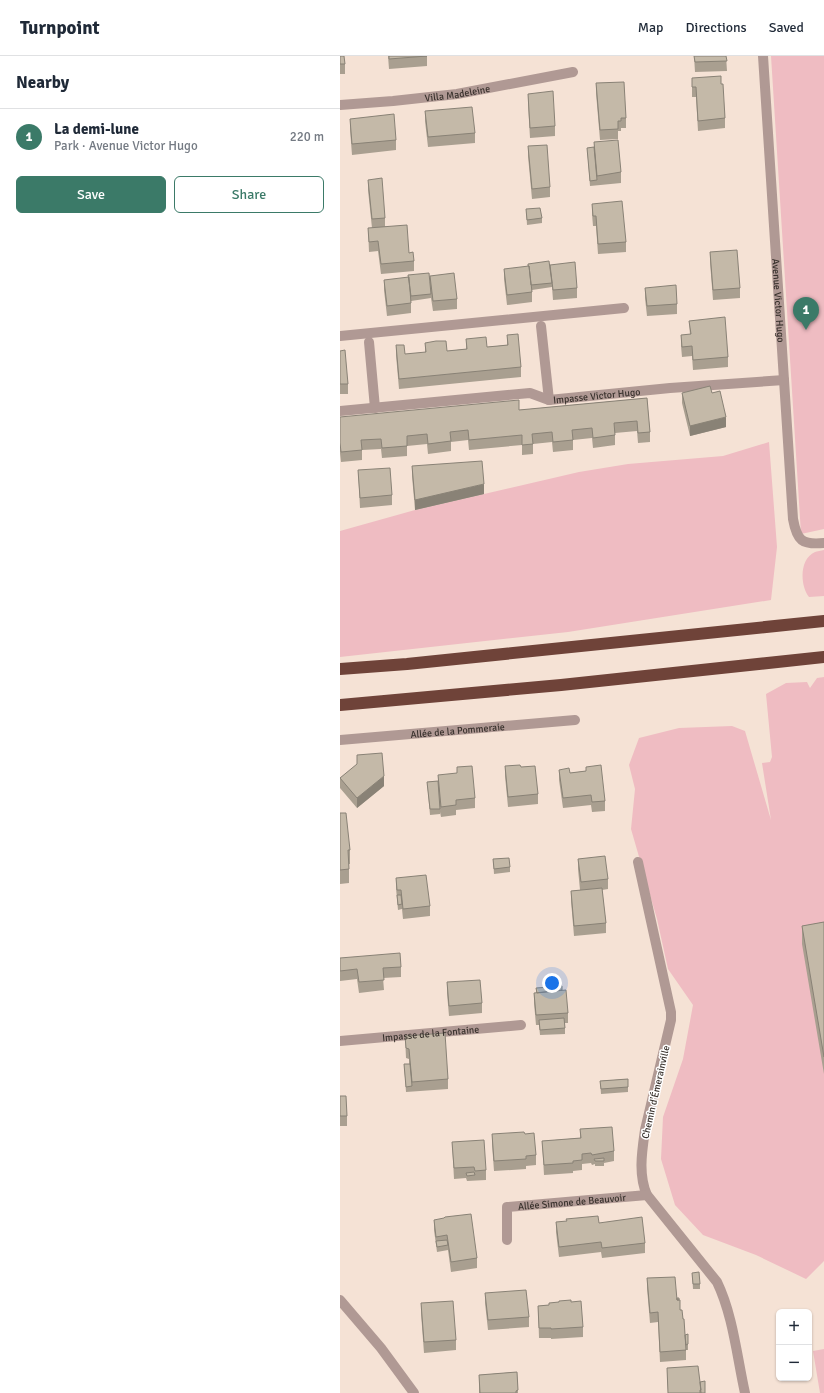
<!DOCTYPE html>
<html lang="en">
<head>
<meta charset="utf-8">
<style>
	:root { --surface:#fff; --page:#f2f2f3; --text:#1f2937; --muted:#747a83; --line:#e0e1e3; --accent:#3b7a68 }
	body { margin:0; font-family:Signika,sans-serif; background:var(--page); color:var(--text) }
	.controls { position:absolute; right:12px; bottom:12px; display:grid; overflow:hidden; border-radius:6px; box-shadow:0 1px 3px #0004 }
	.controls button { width:36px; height:36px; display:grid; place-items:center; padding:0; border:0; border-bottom:1px solid var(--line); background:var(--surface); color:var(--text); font:20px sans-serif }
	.you { position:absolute; left:212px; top:927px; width:14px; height:14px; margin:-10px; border:3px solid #fff; border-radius:50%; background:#1a73e8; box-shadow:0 0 0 6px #1a73e833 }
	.badge { display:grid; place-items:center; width:26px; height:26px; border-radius:50%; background:var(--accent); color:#fff; font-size:13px; font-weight:700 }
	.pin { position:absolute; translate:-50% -33px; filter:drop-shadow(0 1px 2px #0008) }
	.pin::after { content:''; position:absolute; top:21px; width:14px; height:12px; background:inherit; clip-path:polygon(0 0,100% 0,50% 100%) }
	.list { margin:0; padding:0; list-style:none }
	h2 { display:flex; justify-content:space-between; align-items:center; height:52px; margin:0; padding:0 16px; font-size:17px }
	h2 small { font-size:13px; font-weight:400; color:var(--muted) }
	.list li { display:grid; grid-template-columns:26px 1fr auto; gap:12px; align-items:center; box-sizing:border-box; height:56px; padding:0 16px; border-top:1px solid var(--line) }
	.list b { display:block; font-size:15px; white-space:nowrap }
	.list p { margin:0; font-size:13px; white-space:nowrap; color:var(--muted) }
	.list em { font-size:13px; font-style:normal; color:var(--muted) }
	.actions { display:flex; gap:8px; padding:12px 16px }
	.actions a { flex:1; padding:9px 0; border:1px solid var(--accent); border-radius:6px; text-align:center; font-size:14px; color:var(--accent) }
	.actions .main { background:var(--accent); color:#fff }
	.map { position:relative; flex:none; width:484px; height:1337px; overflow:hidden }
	header { display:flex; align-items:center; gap:24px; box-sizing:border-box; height:56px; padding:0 20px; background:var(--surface); border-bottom:1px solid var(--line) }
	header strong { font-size:19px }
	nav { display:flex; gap:22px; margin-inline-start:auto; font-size:14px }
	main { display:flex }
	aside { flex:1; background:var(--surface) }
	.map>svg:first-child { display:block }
	.green { fill:#efbcc2 }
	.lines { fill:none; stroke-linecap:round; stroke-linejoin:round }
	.minor { stroke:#b09994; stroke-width:10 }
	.highway { stroke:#6f4339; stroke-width:12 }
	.wall { fill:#a99f90 }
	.shaded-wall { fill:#898276 }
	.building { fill:#c4b9a8; stroke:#898276 }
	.labels { text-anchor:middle; stroke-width:3; stroke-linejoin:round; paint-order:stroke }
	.street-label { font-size:10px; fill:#39322d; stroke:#fff }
</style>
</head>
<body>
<header>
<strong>Turnpoint</strong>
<nav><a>Map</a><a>Directions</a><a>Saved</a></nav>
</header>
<main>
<aside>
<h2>Nearby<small></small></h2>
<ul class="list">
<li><span class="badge">1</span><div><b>La demi-lune</b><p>Park · Avenue Victor Hugo</p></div><em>220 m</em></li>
</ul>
<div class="actions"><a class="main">Save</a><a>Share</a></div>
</aside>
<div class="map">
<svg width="484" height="1337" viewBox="0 0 484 1337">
	<rect width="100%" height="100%" fill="#f5e2d5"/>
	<path class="green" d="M431,0H484V473L461,478Z
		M429,386L437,491L431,544L228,576L0,601V475L75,454L239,416L288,408L383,400Z
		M484,494V540L469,541C460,530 459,503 475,496C477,495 481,495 484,494Z
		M484,621V1205L466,1223L416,1199L363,1179L335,1149L321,1103L323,1061L343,1003L353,949L328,913L317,863L291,773L295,733L289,709L299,682L339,672L392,670L405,675L431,764L422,707L430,706L432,701L426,638L446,627L467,626L470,632L477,622Z
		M484,1293V1337H480L473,1295Z"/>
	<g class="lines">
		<g class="minor">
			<path id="s1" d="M423,0L453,463C457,485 462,489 484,487"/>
			<path id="s2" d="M0,49L53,45L117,38L233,16"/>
			<path d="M201,270L209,344"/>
			<path d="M0,280L284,252"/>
			<path d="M29,286L35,352"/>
			<path id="s3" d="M0,355L190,337L209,344L330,332L444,324"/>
			<path id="s4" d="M0,684L235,664"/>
			<path d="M298,806L331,956V964L305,1074C302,1095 298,1119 307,1139L377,1226C393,1259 397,1301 405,1337"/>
			<path id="s5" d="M0,985L181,969"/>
			<path id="s6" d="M167,1184V1151L307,1139"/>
			<path d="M0,1244L41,1292L74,1337"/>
		</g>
		<path class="highway" d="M0,613L67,608L484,565
			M0,649L221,629L484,601"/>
	</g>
	<path class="wall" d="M0,0L5,8V18H0Z
		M48,0H87V10L49,13Z
		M354,0H386L387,15L355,16Z
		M352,22L381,28L385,62V72L358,75L356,41H352Z
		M256,27L286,62V72H281V75H278V83L260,84L256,37Z
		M188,38L215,70V80L190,82L188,48Z
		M85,55L135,77V87L88,91L85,65Z
		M10,63L56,84V94L12,99L10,73Z
		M254,86L281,116V127L250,130L247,92L254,91Z
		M188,90L210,131V141L192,143L188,100Z
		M28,124L45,162V170L69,197L74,205V215L41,218L38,195L29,196L28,172H32L28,134Z
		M252,148L286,186V196L258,198L256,170H253L252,158Z
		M186,153L202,162V167L187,169Z
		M370,196L400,232V242L373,244L370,206Z
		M210,209L237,232V242L213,244L212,231L192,234V246L167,249L164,223V213L210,215Z
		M90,220L117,243V253L93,255L91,242L71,245V257L47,260L44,234V224L90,226Z
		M305,232L337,248V258L307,260L305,242Z
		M349,265L388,301V311L353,314L352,300L342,301L341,290V279H350Z
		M167,279L181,311V321L59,333L56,299V289L65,298L85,297V287L107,295L126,293V283L147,291L167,289Z
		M0,295L8,328V338H0Z
		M342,337L386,371L350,380L342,347Z
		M307,342L310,376V386L298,387L297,375L275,377V389L253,392L252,382L233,384V394L213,396L212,386L193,388V398L182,399V389L129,394L128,384L111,386V395L88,398L87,388L67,390V400L42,402L41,393L22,394V404L1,406L0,397V361L179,354Z
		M72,410L144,438L75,454L72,420Z
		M18,414L52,439V449L20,452Z
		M17,699L44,730L17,752L0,732V722L17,709Z
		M165,710L181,711L198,738V748L168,751L165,720Z
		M246,711L265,745V755L252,756L251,749L223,752L219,724V714L230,717L246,715Z
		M98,719L135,742V752L116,754V759L101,761L100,756V758L90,759L87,726L98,725Z
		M0,757L10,794V808H9V827L0,828Z
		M153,803L170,811V816L154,818Z
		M238,803L268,823V833L262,834L266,867V877L234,880L231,845V835L240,834L238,813Z
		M56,822L90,850V860L63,863L62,853L58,854L56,832Z
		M484,866V1018L462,888V870Z
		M0,902L61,911V921L43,922L44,934L19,937L17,923L0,925Z
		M107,926L142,947V957L109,960L107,937Z
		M196,932L222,934L228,957V967H225V978L200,979L199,969H196L194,947V937H196Z
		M65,980L108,1023V1033L66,1036L64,1008H69V1003L66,1002Z
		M288,1023V1036L261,1038L260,1025Z
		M0,1040L7,1060V1070H0Z
		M240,1073L274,1095V1105L264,1107V1110H255V1108L252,1109L251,1107L242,1108V1114L233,1115V1117L204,1119L202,1085L240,1082Z
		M152,1078H185L196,1099V1109L186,1110V1113L154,1115L152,1088Z
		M112,1086L146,1114V1124L127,1125L126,1122L114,1123Z
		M94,1164L137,1202V1212L111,1216L108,1194L97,1196L94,1174Z
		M216,1166L259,1167L305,1187V1197L262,1202L261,1196L219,1201L216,1176Z
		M352,1217L360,1228V1233H353Z
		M307,1222L337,1242L343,1263L345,1279L348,1288V1294H346V1304L320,1306L318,1266L310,1267L307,1232Z
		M145,1237L189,1261V1271L148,1274L145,1247Z
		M231,1246L243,1271V1281L211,1283V1282H199L198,1250L209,1249Z
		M81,1247L116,1284V1294L84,1297L81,1257Z
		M327,1312L360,1326L365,1337H328Z
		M177,1316L178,1337H139V1319Z"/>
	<path class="shaded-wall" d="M386,361V371L350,380V370Z
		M144,428V438L75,454V444Z
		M44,720V730L17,752V742Z"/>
	<path class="building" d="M0,0H4L5,8H0Z
		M49,0H87L49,3Z
		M354,0H386L387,5L355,6Z
		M381,20V28H383L385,62L358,65L356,31H352V22Z
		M284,26L286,62H281V65H278V73L260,74L256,27Z
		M213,35L215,70L190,72L188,38Z
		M132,51L135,77L88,81L85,55Z
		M54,58L56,84L12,88L10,63Z
		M278,84L281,116L257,120L254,86Z
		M207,89L210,131L192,133L188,90Z
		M254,91L257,124L250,125L247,92Z
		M42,122L45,162L32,163L28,124Z
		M282,145L286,186L258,188L256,160H253L252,148Z
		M200,152L202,162L187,164L186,153Z
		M67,169L69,197L73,196L74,205L41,208L38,185L29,186L28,172Z
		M397,194L400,232L373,234L370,196Z
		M209,205L212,227L191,229L189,210H188V208Z
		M235,206L237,232L213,234L210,209Z
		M189,210L192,236L167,239L164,213Z
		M89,217L91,238L71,240L68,219Z
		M114,217L117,243L93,245L90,220Z
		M69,221L71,247L47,250L44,224Z
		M336,229L337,248L307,250L305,232Z
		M385,261L388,301L353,304L352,290L342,291L341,279L351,278L349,265Z
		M178,278L181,311L59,323L56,289H64L65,298L86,296L85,287L96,285H106L107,295L127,293L126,283L146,281L147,291L158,290L168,289L167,279Z
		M5,294L8,328H0V295Z
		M370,330L372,337L380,335L386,361L350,370L342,337Z
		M307,342L310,376L298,377L297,365L274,367L275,379L253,382L252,372L232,374L233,384L213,386L212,376L192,378L193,388L182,389V379L129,384L128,374L110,376L111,385L88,388L87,378L67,380V390L42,392L41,383L21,384L22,394L1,396L0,387V361L179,344V354Z
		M142,405L144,428L75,444L72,410Z
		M50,412L52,439L20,442L18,414Z
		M42,697L44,720L17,742L0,722L17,708V699Z
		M180,709L181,711L195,710L198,738L168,741L165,710Z
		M261,709L265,745L252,746L251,739L223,742L219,714L229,712L230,717L246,715V711Z
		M132,710L135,742L116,744V749L101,751L98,719L117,717V711Z
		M98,725L100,753H90L87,726Z
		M0,757H6L10,794H8L9,813L0,814Z
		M265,800L268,823L241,826L238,803Z
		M169,802L170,811L154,813L153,803Z
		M86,819L90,850L63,853L61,834H57L56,822Z
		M262,832L266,867L234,870L231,835Z
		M57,839H61L62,848L58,849Z
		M484,866V1001L462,870Z
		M60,897L61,911L43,912L44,924L19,926L17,913L0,915V902Z
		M140,924L142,947L109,950L107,926Z
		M222,930V934L197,937L196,932Z
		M226,934L228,957L196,959L194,937Z
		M224,962L225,972L200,974L199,964Z
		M105,977L108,1023L72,1026L69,993L66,992L65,980Z
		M64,1008H70L72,1030L66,1031Z
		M288,1023V1031L261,1033L260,1025Z
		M0,1040H6L7,1060H0Z
		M272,1071L274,1095L252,1099L251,1097L242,1098V1104L233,1105V1107L204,1109L202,1085L241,1082L240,1073Z
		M184,1076L185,1078L194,1077L196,1099L186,1100V1103L154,1105L152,1078Z
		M144,1084L146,1114L135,1115L134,1111L114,1112L112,1086Z
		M264,1102V1105H255L254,1103Z
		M134,1116L135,1119L127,1120L126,1117Z
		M131,1158L137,1202L111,1206L107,1179L96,1181L94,1164L104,1162L105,1161Z
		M258,1160L259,1167L302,1161L305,1187L262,1192L261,1186L219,1191L216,1166L227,1165L226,1163Z
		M107,1184L108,1189L97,1191L96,1185Z
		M359,1216L360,1228H353L352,1217Z
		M335,1221L337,1244H340V1254H342L343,1263H344L346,1294L320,1296L318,1256L310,1257L307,1222Z
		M186,1234L189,1261L148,1264L145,1237Z
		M337,1242H339V1244H337Z
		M231,1244V1246L241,1245L243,1271L211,1273V1272H199L198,1250L209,1249V1247L219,1246V1245Z
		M113,1245L116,1284L84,1286L81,1247Z
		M348,1278V1288L346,1289L345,1279Z
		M358,1310L361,1334H360V1337H328L327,1312Z
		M177,1316L178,1334L176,1335V1337H140L139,1319Z
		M365,1325V1337H361L360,1326Z"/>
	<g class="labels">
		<g class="street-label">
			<text dy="4" stroke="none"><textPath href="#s2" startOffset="118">Villa Madeleine</textPath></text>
			<text dy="4" stroke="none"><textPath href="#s1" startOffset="245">Avenue Victor Hugo</textPath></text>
			<text dy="4" stroke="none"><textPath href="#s3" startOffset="259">Impasse Victor Hugo</textPath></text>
			<text dy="4" stroke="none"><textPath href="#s4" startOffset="118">Allée de la Pommeraie</textPath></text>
			<text dy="4" stroke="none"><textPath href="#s5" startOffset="91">Impasse de la Fontaine</textPath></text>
			<text transform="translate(315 1036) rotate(-77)" y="4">Chemin d'Émerainville</text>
			<text dy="4" stroke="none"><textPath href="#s6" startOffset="98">Allée Simone de Beauvoir</textPath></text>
		</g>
	</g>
</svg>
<div class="controls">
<button>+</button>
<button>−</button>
</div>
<div class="you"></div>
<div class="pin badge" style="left:466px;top:274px">1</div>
</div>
</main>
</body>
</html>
